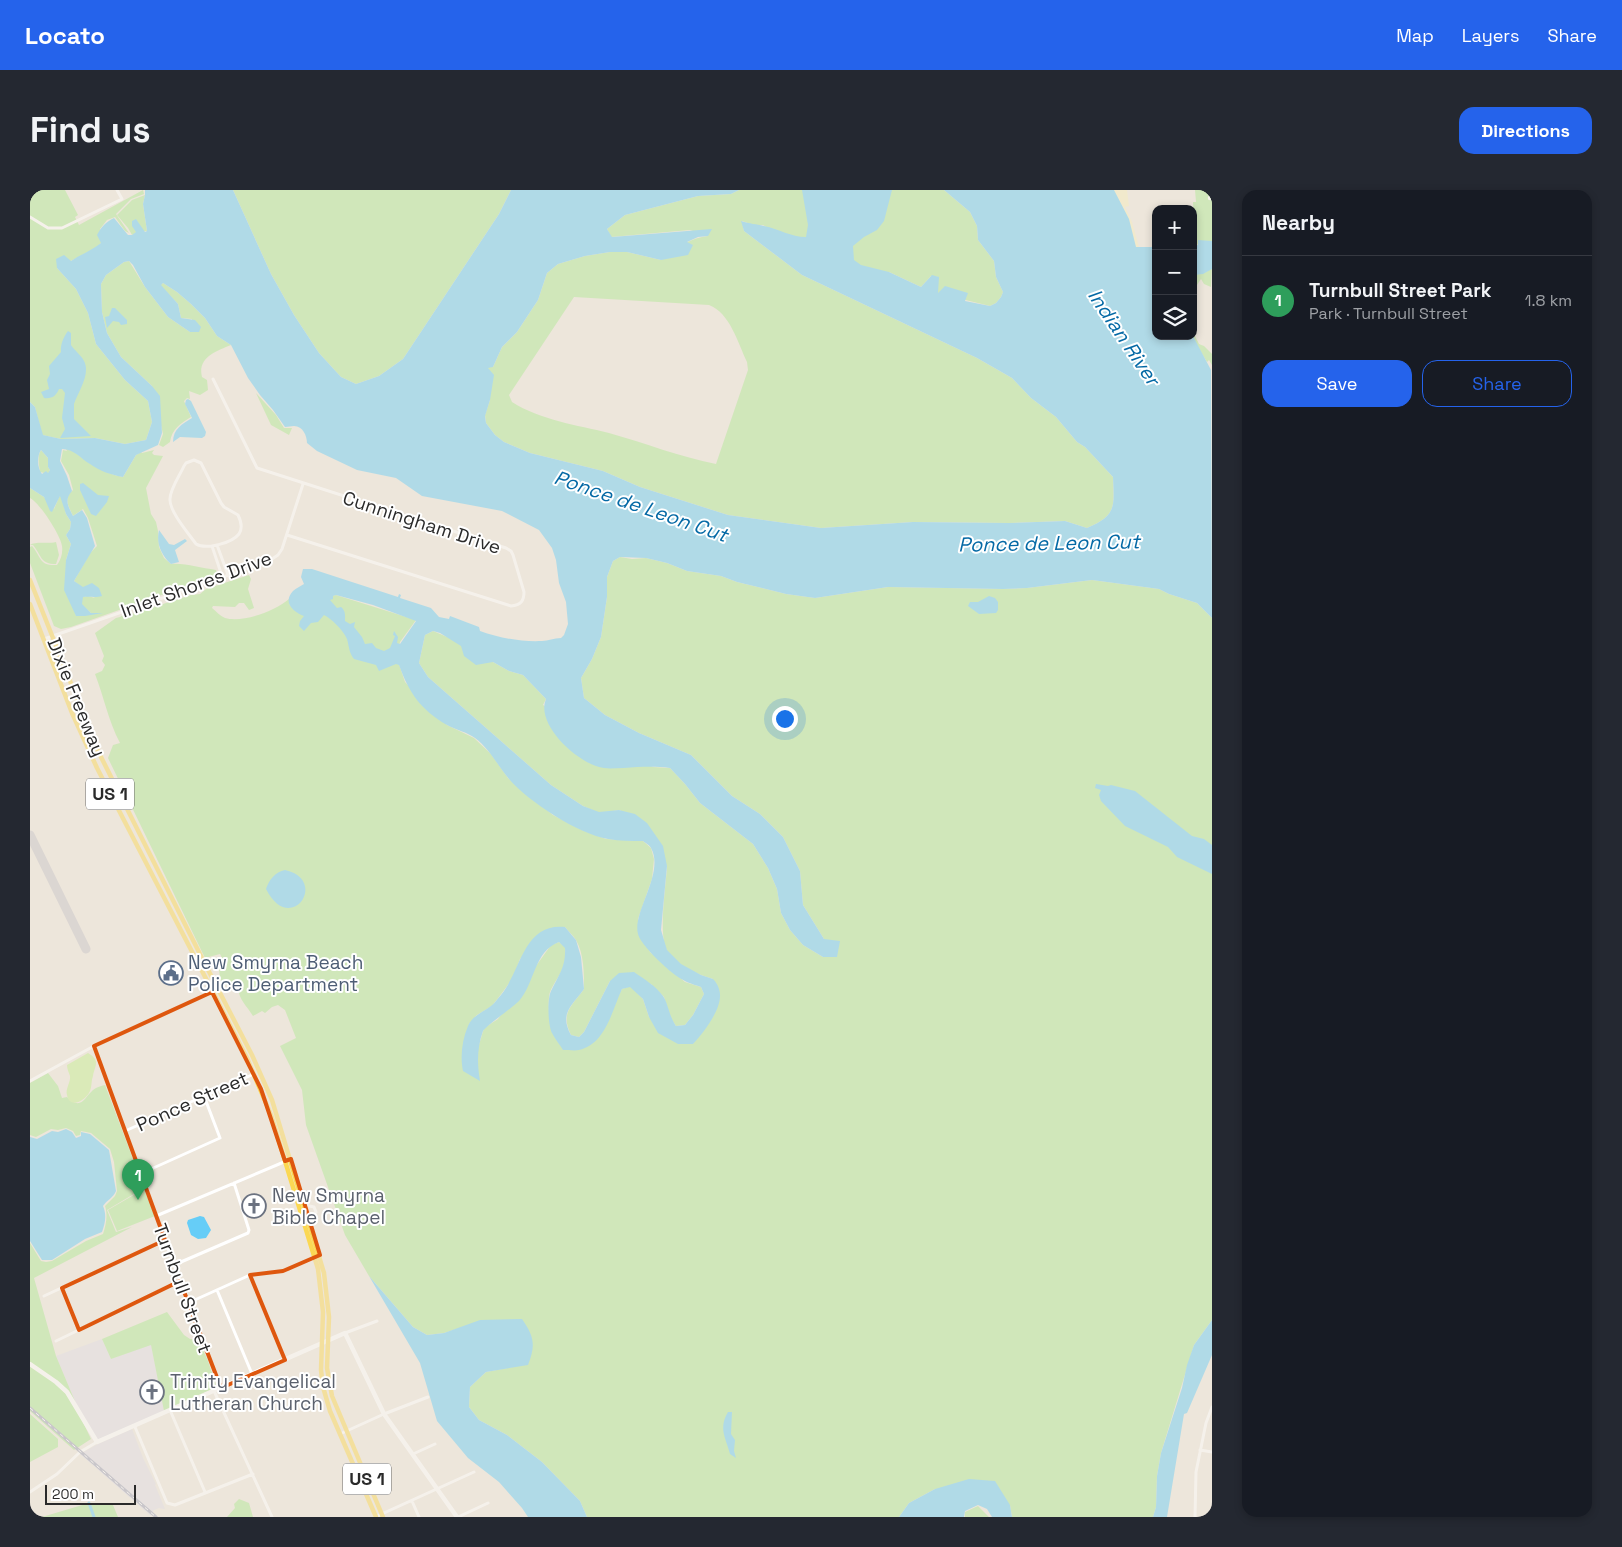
<!DOCTYPE html>
<html lang="en">
<head>
<meta charset="utf-8">
<style>
	:root { --surface:#171b24; --page:#242831; --text:#f1f3f6; --muted:#9ea1a6; --line:#363941; --accent:#2563eb }
	body { margin:0; font-family:"Space Grotesk",sans-serif; background:var(--page); color:var(--text) }
	.controls { position:absolute; right:15px; top:15px; display:grid; overflow:hidden; border-radius:10px; box-shadow:0 2px 8px #0003 }
	.controls button { width:45px; height:45px; display:grid; place-items:center; padding:0; border:0; border-bottom:1px solid var(--line); background:var(--surface); color:var(--text); font:25px sans-serif }
	.scale { position:absolute; left:15px; bottom:12px; width:91px; box-sizing:border-box; padding-left:5px; border:2px solid #2a2a2a; border-top:0; font-size:14px; line-height:18px; white-space:nowrap; color:#2a2a2a; -webkit-text-stroke:4px #fff; paint-order:stroke }
	.you { position:absolute; left:754px; top:528px; width:18px; height:18px; margin:-12px; border:4px solid #fff; border-radius:50%; background:#1a73e8; box-shadow:0 0 0 8px #1a73e833 }
	.badge { display:grid; place-items:center; width:32px; height:32px; border-radius:50%; background:var(--accent); color:#fff; font-size:16px; font-weight:700 }
	.pin { position:absolute; translate:-50% -41px; filter:drop-shadow(0 1px 2px #0008) }
	.pin::after { content:''; position:absolute; top:26px; width:18px; height:15px; background:inherit; clip-path:polygon(0 0,100% 0,50% 100%) }
	.list { margin:0; padding:0; list-style:none }
	h2 { display:flex; justify-content:space-between; align-items:center; height:65px; margin:0; padding:0 20px; font-size:21px }
	h2 small { font-size:16px; font-weight:400; color:var(--muted) }
	.list li { display:grid; grid-template-columns:32px 1fr auto; gap:15px; align-items:center; box-sizing:border-box; height:90px; padding:0 20px; border-top:1px solid var(--line) }
	.list b { display:block; font-size:19px; white-space:nowrap }
	.list p { margin:0; font-size:16px; white-space:nowrap; color:var(--muted) }
	.list em { font-size:16px; font-style:normal; color:var(--muted) }
	.actions { display:flex; gap:10px; padding:15px 20px }
	.actions a { flex:1; padding:11px 0; border:1px solid var(--accent); border-radius:15px; text-align:center; font-size:18px; color:var(--accent) }
	.actions .main { background:var(--accent); color:#fff }
	.icon { flex:none; width:28px; height:28px; fill:none; stroke:currentColor; stroke-width:2; stroke-linecap:round; stroke-linejoin:round }
	.map { position:relative; flex:none; width:1182px; height:1327px; overflow:hidden; border-radius:15px }
	header { display:flex; align-items:center; gap:30px; box-sizing:border-box; height:70px; padding:0 25px; background:var(--accent); color:#fff }
	header strong { font-size:24px }
	nav { display:flex; gap:28px; margin-inline-start:auto; font-size:18px }
	.intro { display:flex; align-items:center; justify-content:space-between; box-sizing:border-box; height:120px; padding:0 30px }
	h1 { margin:0; font-size:35px }
	.button { padding:12px 22px; border-radius:15px; background:var(--accent); color:#fff; font-size:18px; font-weight:700 }
	main { display:flex; gap:30px; padding:0 30px }
	aside { flex:1; background:var(--surface); border-radius:15px; box-shadow:0 2px 8px #0003 }
	.map>svg:first-child { display:block }
	.industrial { fill:#dfdce5 }
	.green { fill:#aee893; fill-rule:evenodd }
	.sand { fill:#f5eebb }
	.pitch { fill:#c4f08e }
	.water { fill:#66cdf7; fill-rule:evenodd }
	.lines { fill:none; stroke-linecap:round; stroke-linejoin:round }
	.canal { stroke:#66cdf7; stroke-width:3 }
	.taxiway { stroke:#c5c3c8; stroke-width:9 }
	.street { stroke:#fff; stroke-width:3 }
	.secondary { stroke:#fff; stroke-width:4.5 }
	.primary { stroke:#fbd853; stroke-width:4.5 }
	.rail-casing { stroke:#9da0b6; stroke-width:3 }
	.rail { stroke:#fff; stroke-width:1; stroke-dasharray:4; stroke-linecap:butt }
	.marked { fill:none; stroke:#de570e; stroke-width:4; stroke-linejoin:round }
	.labels { text-anchor:middle; stroke-width:4; stroke-linejoin:round; paint-order:stroke }
	.shield { fill:#fff; stroke:#6a6a6a; stroke-width:1 }
	.shield-label { font-size:18px; font-weight:bold; fill:#2a2a2a }
	.street-label { font-size:19px; fill:#2a2a2a; stroke:#fff }
	.service-label { font-size:19px; fill:#4e5e75; stroke:#fff; text-anchor:start }
	.worship-label { font-size:19px; fill:#5b616d; stroke:#fff; text-anchor:start }
	.water-label { font-size:20px; font-style:italic; fill:#0469a5; stroke:#fff }
</style>
</head>
<body>
<header>
<strong>Locato</strong>
<nav><a>Map</a><a>Layers</a><a>Share</a></nav>
</header>
<div class="intro"><h1>Find us</h1><a class="button">Directions</a></div>
<main>
<div class="map">
<svg width="1182" height="1327" viewBox="0 0 1182 1327">
	<rect width="100%" height="100%" fill="#ede6db"/>
	<path class="industrial" d="M72,1149L81,1169L121,1154L134,1221L67,1250L47,1216L26,1166Z
		M102,1239L113,1268L126,1294L125,1295L135,1319L129,1318L124,1320L121,1326L50,1264L68,1254Z"/>
	<path class="green" d="M0,0H35L48,25L45,27L49,35L113,0L114,4L101,9L86,24L99,43L95,41L85,27L77,30L70,39L71,53L66,58L27,78L46,99L58,123L66,154L95,190L118,211L122,232L116,250L95,254L65,248L31,249L12,245L5,217L0,212Z
		M203,0H481L469,24L373,169L349,186L326,194L311,187L289,163L264,125L241,84Z
		M709,0H914L940,22L947,36L948,50L964,71L966,87L973,102L971,107L966,113L960,116L907,103L908,87L901,86L891,97L859,82H811L733,35H723L712,31L714,41L772,85L947,168L982,188L1001,208L1026,227L1047,252L1055,257L1083,287C1084,317 1087,325 1057,338L1035,331L979,333L883,332L791,338L698,325L610,297L573,281L500,263L474,252L465,245L456,233L455,225L460,210L458,177H463L472,157L487,142L508,110L517,83L528,74L555,66L580,62H597L631,70C646,59 659,48 678,46L660,40L581,47L577,39L595,25L668,6L701,4ZM544,107L679,115C700,123 708,153 717,172L718,180L686,274C650,267 615,253 579,243C547,235 510,230 482,212L479,205Z
		M1165,0H1182V53L1168,55L1165,51L1163,12H1166Z
		M115,5L113,14L117,41L107,42L102,45L98,38L87,25L102,10Z
		M99,71L115,97L138,127L160,142L162,129L151,128L148,114L130,95L133,93L147,102L161,114L175,128L187,146L201,155C186,161 167,168 172,187L177,190L178,200L170,205L159,201L160,209L157,208L154,211L161,227C150,234 142,239 140,252L133,257L129,255L133,244L122,196L91,167L77,143L72,122L71,94L76,85L94,72Z
		M1182,76L1181,97L1174,94L1171,89L1163,101V83Z
		M1163,142L1169,154L1174,156L1182,164V175L1179,170L1177,172L1161,146H1163Z
		M226,203L246,225L254,238H262L259,245L241,235Z
		M36,259H41C57,272 72,283 93,287L106,265L111,262L112,263L124,260L122,263L124,265L133,266L116,298L121,324L126,332L128,341L129,357L134,368L141,374C156,373 170,378 186,380L188,385L41,437L31,439L24,436L0,373V357L2,356C12,368 9,376 27,375C31,370 33,363 32,356C31,346 10,313 0,308V298L14,307L24,319L30,305L32,307L36,324L41,332L40,339L36,345L41,354L36,370L46,426L69,423H61L52,415V407L58,406L65,408L44,391L60,363L67,356L58,328L53,319L43,326C38,315 33,308 43,300L39,285L31,271L33,260L37,261Z
		M11,260L18,268V277L20,280L18,284L10,282C9,275 7,266 11,260Z
		M26,352L29,365L26,374C10,374 12,366 3,355H0C5,351 18,354 26,352Z
		M590,367L602,369L616,368L637,373L657,381L691,386L707,392L756,404L785,408L858,397L973,399L997,398L1062,390L1129,399L1139,404L1167,413L1182,428V1130L1164,1155L1131,1263L1127,1286L1126,1317L1123,1327H982L980,1315L905,1299L879,1313L869,1327H557L550,1311L512,1272L477,1245L449,1230L439,1217L440,1197L456,1182L498,1174L430,1138L414,1143L397,1145L383,1137L339,1086L315,1045L276,935L272,900L250,856L266,848L255,820L248,815L242,817L235,823L232,821L223,826C217,816 209,810 208,798L194,794L190,789L189,779L194,772L190,764L175,768L78,568L83,555L90,553C78,530 74,507 65,484L72,481L75,475L72,471L74,466L65,443L86,428L90,427L96,423L102,424L161,405L170,404L176,399L219,385L221,389L218,399L224,418L219,420L214,413H209L205,417L183,416L182,418C186,421 190,426 195,428C213,433 245,421 259,409L260,416L306,405L386,430L370,452L367,468L375,492L417,535L444,548L461,564L478,588L523,625L552,640L576,649L613,651L621,658L624,669L622,689L608,729L620,762L655,792L671,797L674,804L663,825L655,835L646,836L640,827L634,807L621,794L580,791L554,842L549,847L541,845C530,822 542,816 554,799C554,783 554,764 546,750C543,745 538,741 535,737L490,769L483,788L472,803L462,816L447,825L439,834L449,890L447,876L448,858L454,838L468,829L521,755L529,752L535,757C537,780 529,783 520,802C518,808 519,818 519,825L549,860L584,814L592,799L601,796L613,809L619,827L663,854L683,789C667,784 647,776 637,761C628,745 636,696 637,676L590,620L569,623L553,616L521,595L398,487L389,473L395,445L403,441L422,449L457,472H463L479,481L493,485L516,509L513,515L623,577L640,578L655,594L670,613L723,654L738,678L747,699L751,723L760,740L773,755L793,767L794,749L773,715L770,681L753,647L730,624L702,606L661,565L609,543L575,525L554,508L551,488L562,469L571,447L577,407V387L583,371Z
		M18,883L28,896L32,908L37,907C51,921 54,908 63,900C67,897 71,896 75,895L114,998L77,1020L86,1042L102,1037L4,1088L26,1166L47,1216L38,1201L0,1172V1053L11,1071L16,1072L22,1071L56,1051L73,1044C76,1035 78,1025 75,1016L85,1006L87,1001L84,972L80,959L61,943L51,941L50,945L46,946L43,941L36,938L28,940L21,939L6,947L0,945V893Z
		M114,999L125,1026L87,1041L78,1020Z
		M137,1122L154,1145L160,1149H168L178,1171L186,1195L181,1200L134,1221L121,1155L81,1169L72,1149Z
		M0,1176C12,1184 26,1192 35,1203C46,1216 54,1234 61,1249L44,1260L0,1221Z
		M0,1224L28,1249V1257L0,1272Z
		M209,1309L219,1313L223,1327H197L205,1318L204,1314Z
		M59,1313L83,1315L88,1327H12Z
		M948,1316L959,1327H935V1322Z"/>
	<path class="sand" d="M1074,0H1097L1099,16L1095,17L1102,32L1109,57H1119L1106,59Z"/>
	<path class="pitch" d="M58,863C71,871 65,875 63,886C61,891 62,896 60,901C56,910 40,920 37,905C35,899 41,892 40,886C39,883 37,879 37,875Z"/>
	<path class="water" d="M115,0H203L241,84L264,125L289,163L311,187L326,194L349,186L373,169L469,24L481,0H709L701,4L668,6L595,25L577,39L582,47L682,39L678,46L668,47L657,52L663,55L658,65L631,70L597,62H580L555,66L528,74L517,83L508,110L487,142L472,157L463,177L458,178L464,185L460,210L455,226L456,233L465,245L474,252L500,263L573,281L610,297L698,325L791,338L883,332L979,333L1035,331L1057,338C1087,325 1084,317 1083,287L1055,257L1047,252L1026,227L1001,208L982,188L947,168L772,85L714,41L711,31C720,34 726,34 734,36C749,39 761,47 776,47L778,35L772,0H862L854,31L847,40L834,47L823,56L824,70L831,75L859,82L891,97L902,85L909,87L908,103L915,96L938,103L935,111L960,116L966,113L971,107L973,102L966,87L964,71L948,50L947,36L940,22L914,0H1084L1099,29L1106,57H1126V146H1163L1181,180L1182,428L1167,413L1139,404L1129,399L1062,390L997,398L973,399L858,397L785,408L756,404L707,392L691,386L657,381L637,373L616,368L590,367L583,371L577,387V407L571,447L562,469L551,488L554,508L575,525L609,543L661,565L702,606L730,624L753,647L770,681L773,715L794,749L810,751L807,767H793L773,755L760,740L751,723L747,699L738,678L723,654L670,613L655,594L640,578C624,576 609,577 594,578C587,578 580,579 574,578C549,575 505,535 516,509L493,485L479,481L463,472L446,475L434,466L431,456L410,443L403,441L395,445L389,473L398,487L521,595L553,616L569,622L589,620L605,624L617,633L633,656L637,676L631,740L637,760L651,774L671,785L683,789C685,791 688,795 689,799C695,816 674,842 663,854H648L628,843L619,827L613,809L600,797L592,799C582,820 576,854 549,860C545,861 538,860 533,860C530,855 525,849 522,843C518,836 517,809 521,801C529,784 536,777 535,758L529,752C504,761 505,793 489,811C482,818 456,836 453,841C447,858 447,873 450,891L433,881C430,867 432,850 438,836C442,826 453,822 461,816C465,813 468,808 471,805C492,779 493,733 535,737L546,750L551,767L554,799C542,816 529,823 541,845L549,847L554,842L580,791L589,783L604,782C614,789 626,796 633,806C638,813 639,826 646,836L655,835L663,825L674,804L671,797C651,791 644,785 629,771C623,765 610,752 608,744C602,722 635,683 621,658C620,655 615,653 613,651C601,651 590,651 578,649C548,644 499,612 479,589C467,575 460,559 445,548C437,542 426,540 417,535C391,520 379,503 369,475L366,474L349,481L346,475L324,469C319,463 319,456 317,449C313,440 302,429 294,425L288,432L281,433L274,441L269,436L270,431L274,426C264,422 252,413 263,401C266,398 271,396 274,394L271,387L273,379H282L368,407L369,404L371,405L370,408L401,418L409,427L419,429L420,426L449,437L450,441C469,448 491,452 512,451C518,451 524,448 531,448L534,445L538,434L536,412L529,393L526,370L522,358L509,340L472,321L392,306L366,288L327,280L287,261L277,253C277,246 273,236 264,236C261,236 258,237 255,237L243,220L230,205L218,188L201,155L187,146L175,128L161,114L147,102L133,93L131,95L148,114L151,128L165,130L171,137L169,142H160L138,127L115,97L103,75L99,71L94,72L76,85L71,94L72,122L77,143L91,167L122,196L130,206L132,243L128,255L106,265L93,287C81,285 70,281 60,274C50,268 44,259 32,259L30,271L37,286L42,301C34,310 38,316 43,326L52,320L57,328L65,356L44,391L53,397L62,393L69,398L72,406C65,408 60,406 53,407L52,414L61,423H73L55,426H46L34,400L36,370L41,354L36,345L40,339L41,332L36,324L30,306L22,322L20,321L14,307L0,298V212L5,217L13,245L31,249L65,248L95,254L116,250L122,232L118,211L95,190L66,154L58,123L46,99L27,78L26,69L34,65L41,71C51,64 63,60 71,53L67,45C71,37 76,32 84,28L98,45H102L106,42L102,36V31L106,29L115,42L117,41L113,14L115,5ZM11,260L18,268V277L20,280L18,283L16,281L12,284C7,278 7,266 11,260ZM306,405L343,415L386,431L370,454L367,453L368,447L364,441L363,445L365,446L360,458L354,461L346,458L342,453L335,454L332,447L324,437L325,432L320,434L315,431C315,426 316,421 311,417L307,418L300,410L303,409V406Z
		M1168,50L1182,51V79L1173,84L1163,85V56L1168,55Z
		M82,118H85L97,130V134L91,135L89,132L83,131L77,138L75,127L79,126Z
		M38,141L41,143V155C45,161 51,165 54,171C61,184 48,202 44,214C44,215 44,227 44,229L61,246L30,248L35,239L32,228L35,203L32,199H29C26,206 22,209 14,208L11,202L19,199L17,190L20,184L19,176L31,162C30,155 34,146 38,141Z
		M158,209L161,211L176,242L175,246L172,248L150,247L143,252C143,239 152,234 162,228L155,214L156,210Z
		M53,293L68,305L79,306L77,312L66,326L61,324L50,300V294Z
		M129,340L139,354L144,355L155,349L157,351L145,360L149,372L141,374C131,365 126,353 129,340Z
		M959,406L965,408L968,412V420L966,423L949,424L938,416L940,412H948Z
		M1066,594L1078,596L1081,595L1105,601L1162,646L1174,649L1182,655V684L1147,667L1138,657L1095,636L1071,611L1069,605L1071,600L1065,598Z
		M255,680C300,690 260,747 236,699C239,690 245,682 255,680Z
		M36,939L42,942L46,948L51,946V942L60,944L79,960L86,1001C83,1008 77,1010 73,1016C77,1025 75,1034 72,1042L55,1049L22,1070H12L0,1051V947L7,949L22,941L28,942Z
		M170,1026L174,1027L181,1040L176,1048L168,1049L161,1045L157,1033L158,1030Z
		M339,1086L383,1137L397,1145L414,1143L450,1130L492,1129C504,1146 506,1155 498,1175L456,1182L440,1197L439,1217L449,1230L477,1245L512,1272L550,1311L557,1327H498L492,1318L469,1292L438,1268L407,1231L390,1173Z
		M1182,1130V1165L1157,1223L1154,1224L1137,1327H1123L1126,1317L1127,1286L1131,1263L1152,1198L1157,1175L1164,1155Z
		M698,1222H702L701,1244L705,1250L704,1261L706,1268L700,1264C696,1248 688,1239 698,1222Z
		M939,1289L965,1291L980,1315L982,1327H962L957,1319L948,1315L935,1321L934,1327H869L879,1313L905,1299Z"/>
	<g class="lines">
		<path class="canal" d="M59,1313L64,1327"/>
		<path class="taxiway" d="M0,645L56,759"/>
		<path class="street" d="M0,27L18,38H32L92,9L87,0
			M183,189L227,278L476,358L481,361L483,365L494,402C494,411 491,415 481,416L257,345
			M164,270L171,273L191,313L194,317L208,325C211,331 213,338 209,344C202,353 176,360 166,354C159,344 139,321 140,309C140,299 150,285 154,276L156,273Z
			M187,355L198,385
			M182,356L192,386
			M14,449L239,371L248,365L252,359L273,294
			M64,856L150,1091L191,1198
			M0,891L64,856L188,799
			M95,941L224,884
			M110,984L190,948L174,906
			M275,1015L284,1017L286,1022
			M126,1026L261,969
			M144,1075L218,1043L219,1040L204,993
			M220,1085L255,1169
			M32,1098L49,1140
			M187,1100L222,1184
			M14,1106L135,1050
			M158,1113L220,1085L253,1081L285,1068
			M315,1143L347,1131
			M26,1151L150,1091
			M184,1201L242,1327
			M140,1220L175,1302
			M105,1237L137,1313L145,1315L223,1284
			M310,1244L354,1224L398,1207
			M1170,1260L1182,1262
			M383,1264L405,1254
			M0,1302L27,1284L50,1262L67,1252
			M382,1311L389,1327
			M345,1327L444,1282
			M428,1327L458,1313
			M1165,1327L1166,1282L1176,1233L1182,1217"/>
		<path class="secondary" d="M1180,8H1182
			M0,1174L26,1192L37,1202L67,1252L315,1143L354,1224L427,1327"/>
		<path class="primary" d="M0,390L67,559L172,768L222,865L242,910L294,1083L299,1127L297,1178L302,1206L353,1327
			M0,414L42,523L67,578L217,868L241,925L288,1079L293,1122L291,1180L293,1197L300,1221L346,1327"/>
		<g class="rail-casing">
			<path id="rail" d="M0,1218L126,1327"/>
		</g>
		<use href="#rail" class="rail"/>
	</g>
	<path d="M0 0H1182V1327H0ZM182,802L231,899L255,971L261,969L290,1065L253,1081L220,1085L255,1170L191,1198L150,1091L49,1140L32,1098L135,1050L64,856Z" fill="#ede6db" fill-opacity=".55" fill-rule="evenodd"/>
	<path class="marked" d="M182,802L231,899L255,971L261,969L290,1065L253,1081L220,1085L255,1170L191,1198L150,1091L49,1140L32,1098L135,1050L64,856Z"/>
	<defs>
		<g id="civic-ring" transform="scale(1.25)"><circle r="9.5" fill="#fff" stroke="#5c6f8a" stroke-width="1.5"/><path d="M-.6-6.5H3V-4.5H.6V-3L4-1V1h2V6H-6V1h2V-1L-.6-3ZM-1.2 2.5V6h2.4V2.5Z" fill="#5c6f8a"/></g>
		<g id="church-ring" transform="scale(1.25)"><circle r="9.5" fill="#fff" stroke="#6b7280" stroke-width="1.5"/><path d="M-1.2-6h2.4v3.5h3.3v2.4h-3.3V6h-2.4V-.1h-3.3v-2.4h3.3Z" fill="#6b7280"/></g>
	</defs>
	<g fill-rule="evenodd">
		<use href="#civic-ring" x="141" y="783"/>
		<use href="#church-ring" x="224" y="1016"/>
		<use href="#church-ring" x="122" y="1202"/>
	</g>
	<g class="labels">
		<g class="shield">
			<rect x="56" y="588.5" width="48" height="31" rx="4"/>
			<rect x="313" y="1273.5" width="48" height="31" rx="4"/>
		</g>
		<g class="shield-label">
			<text x="80" y="610">US 1</text>
			<text x="337" y="1295">US 1</text>
		</g>
		<g class="street-label">
			<text transform="translate(392 332) rotate(18)" y="7">Cunningham Drive</text>
			<text transform="translate(166 394) rotate(-20)" y="7">Inlet Shores Drive</text>
			<text transform="translate(47 507) rotate(68)" y="7">Dixie Freeway</text>
			<text transform="translate(162 911) rotate(-24)" y="7">Ponce Street</text>
			<text transform="translate(153 1098) rotate(70)" y="7">Turnbull Street</text>
		</g>
		<g class="service-label">
			<text x="158" y="779">New Smyrna Beach<tspan x="158" dy="22">Police Department</tspan></text>
		</g>
		<g class="worship-label">
			<text x="242" y="1012">New Smyrna<tspan x="242" dy="22">Bible Chapel</tspan></text>
			<text x="140" y="1198">Trinity Evangelical<tspan x="140" dy="22">Lutheran Church</tspan></text>
		</g>
		<g class="water-label">
			<text transform="translate(1094 147) rotate(56)" y="7">Indian River</text>
			<text transform="translate(611 316) rotate(19)" y="7">Ponce de Leon Cut</text>
			<text transform="translate(1019 353) rotate(-1)" y="7">Ponce de Leon Cut</text>
		</g>
	</g>
</svg>
<div class="controls">
<button>+</button>
<button>−</button>
<button><svg class="icon" aria-label="layers" viewBox="0 0 24 24"><path d="M12 4l9 5-9 5-9-5zM3 14l9 5 9-5"/></svg></button>
</div>
<div class="scale">200 m</div>
<div class="you"></div>
<div class="pin badge" style="left:108px;top:1010px;background:#2e9e5b">1</div>
</div>
<aside>
<h2>Nearby<small></small></h2>
<ul class="list">
<li><span class="badge" style="background:#2e9e5b">1</span><div><b>Turnbull Street Park</b><p>Park · Turnbull Street</p></div><em>1.8 km</em></li>
</ul>
<div class="actions"><a class="main">Save</a><a>Share</a></div>
</aside>
</main>
</body>
</html>
